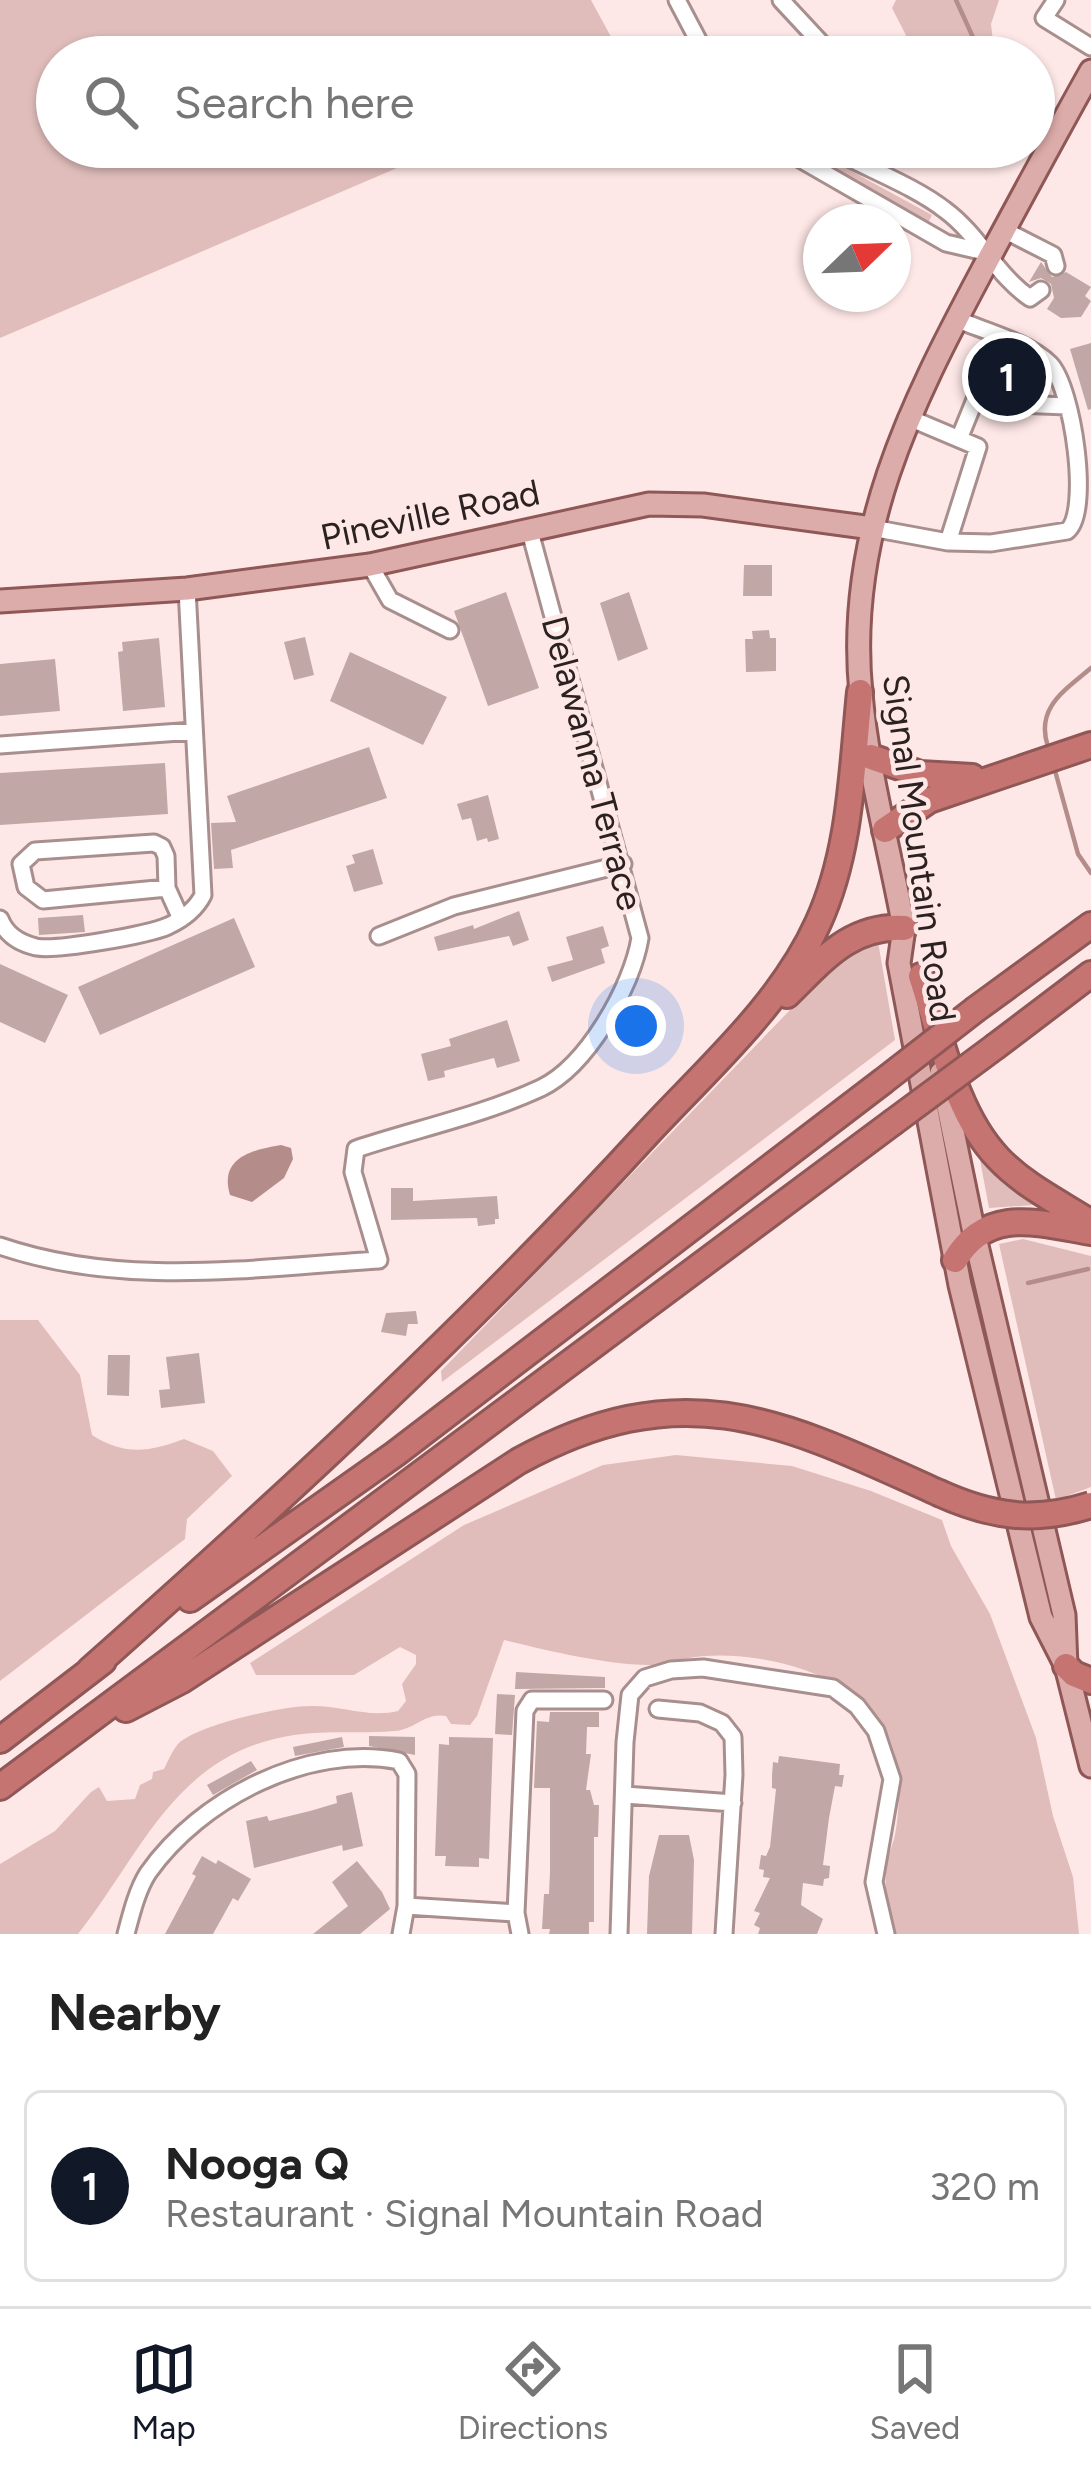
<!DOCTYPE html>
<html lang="en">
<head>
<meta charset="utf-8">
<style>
	:root { --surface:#fff; --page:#f2f2f2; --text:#222; --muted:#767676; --line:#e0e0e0; --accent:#111827 }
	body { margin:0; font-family:Figtree,sans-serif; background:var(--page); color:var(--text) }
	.compass { position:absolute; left:803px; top:204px; width:108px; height:108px; border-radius:50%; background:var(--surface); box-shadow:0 3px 9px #0004; rotate:67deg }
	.you { position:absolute; left:636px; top:1026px; width:42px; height:42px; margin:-30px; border:9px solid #fff; border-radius:50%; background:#1a73e8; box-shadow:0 0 0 18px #1a73e833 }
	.badge { display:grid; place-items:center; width:78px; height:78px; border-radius:50%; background:var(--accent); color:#fff; font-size:39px; font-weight:700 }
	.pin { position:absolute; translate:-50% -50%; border:6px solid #fff; box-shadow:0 3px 12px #0006 }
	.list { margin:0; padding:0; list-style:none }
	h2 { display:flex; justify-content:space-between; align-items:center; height:156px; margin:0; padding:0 48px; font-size:51px }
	h2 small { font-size:39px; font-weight:400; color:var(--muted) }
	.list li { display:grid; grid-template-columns:78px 1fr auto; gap:36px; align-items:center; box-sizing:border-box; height:192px; margin:0 24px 24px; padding:0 24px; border:3px solid var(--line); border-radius:18px }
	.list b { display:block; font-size:45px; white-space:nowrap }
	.list p { margin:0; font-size:39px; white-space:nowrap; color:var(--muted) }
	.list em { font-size:39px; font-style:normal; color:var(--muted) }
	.icon { flex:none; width:66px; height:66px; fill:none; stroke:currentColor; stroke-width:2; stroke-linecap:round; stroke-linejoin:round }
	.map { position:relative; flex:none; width:1091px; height:1934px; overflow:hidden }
	.search { position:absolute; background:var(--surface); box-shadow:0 3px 9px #0004; left:36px; right:36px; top:36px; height:132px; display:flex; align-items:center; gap:30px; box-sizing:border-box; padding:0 42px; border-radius:66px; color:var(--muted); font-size:45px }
	.sheet { height:372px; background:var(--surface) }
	nav { display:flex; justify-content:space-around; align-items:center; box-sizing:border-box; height:168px; border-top:3px solid var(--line); background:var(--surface); font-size:33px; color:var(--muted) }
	nav a { display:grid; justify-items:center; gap:6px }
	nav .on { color:var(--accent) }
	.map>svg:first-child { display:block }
	.green { fill:#e0bdbb }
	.water { fill:#b48d8a }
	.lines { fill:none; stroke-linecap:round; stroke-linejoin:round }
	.stream { stroke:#b48d8a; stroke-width:4.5 }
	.building { fill:#c1a7a5 }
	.minor-casing { stroke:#a88f8e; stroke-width:21 }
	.major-casing { stroke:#8f5755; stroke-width:27 }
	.highway-casing { stroke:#8f5755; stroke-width:30 }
	.minor { stroke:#fff; stroke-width:15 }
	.major { stroke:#dcacaa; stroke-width:21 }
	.highway { stroke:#c57471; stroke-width:24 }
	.highway-bridge-casing { stroke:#8f5755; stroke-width:30; stroke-linecap:butt }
	.highway-bridge { stroke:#c57471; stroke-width:24 }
	.labels { text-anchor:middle; stroke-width:9; stroke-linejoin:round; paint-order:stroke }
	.street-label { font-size:36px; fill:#2b2120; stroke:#fee8e7 }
</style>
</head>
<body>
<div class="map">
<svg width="1091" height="1934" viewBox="0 0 1091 1934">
	<rect width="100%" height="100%" fill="#fee8e7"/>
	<path class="green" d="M0,0H591L622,57H57V147H446L0,338Z
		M896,0H999L991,24L995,57H917L892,8Z
		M790,147H807L932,215L927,225Z
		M877,936L895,1040L442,1382L441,1371L848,950Z
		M980,1160L1034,1205L989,1208Z
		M1023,1239L1091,1256V1487L1056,1500L999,1244Z
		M0,1320H38L80,1375L92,1435C125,1456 149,1452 184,1439L213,1451L232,1476L187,1519L185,1539L0,1681Z
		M676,1455L792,1466L871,1491L942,1520L951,1546L990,1614L1036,1738L1053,1816L1073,1877L1079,1934H893C888,1913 884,1892 886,1870C887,1858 892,1847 895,1835C900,1807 900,1780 894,1752C878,1679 769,1651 704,1656C685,1657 667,1666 649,1665C602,1664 550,1651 504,1640L477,1716L470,1725L451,1724L446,1716C426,1712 415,1729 395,1731C361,1734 328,1730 294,1735C175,1753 143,1852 78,1934H0V1864L55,1831L91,1792L99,1787L107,1801L135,1799L140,1785L152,1779L153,1772L164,1769C168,1761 172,1751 178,1744C197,1725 285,1705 313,1706C342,1706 370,1718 398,1711L406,1701L402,1684L416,1664V1655L400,1647L354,1675H256L250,1663L464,1525L603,1465Z"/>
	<path class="water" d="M281,1145L291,1148L293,1159L284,1178L252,1202L230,1195C219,1159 250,1150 281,1145Z"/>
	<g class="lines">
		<path class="stream" d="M956,0L982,57
			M1048,747C1035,708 1064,691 1091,668
			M1054,767L1078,854L1091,873
			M1028,1283L1088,1269"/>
	</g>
	<path class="building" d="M1041,262L1052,277L1066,272L1091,287L1085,296L1091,301L1081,317L1061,318L1047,309L1054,298L1051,284L1041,278L1029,282Z
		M1091,343V409L1088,410L1070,349Z
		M744,565H772V596H743Z
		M506,592L539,688L488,706L454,611Z
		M629,592L648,649L618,661L600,603Z
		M769,630L770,638H776V671L746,672L745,639H753L752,631Z
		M305,637L314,675L294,680L284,642Z
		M159,638L165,707L123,711L118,652L123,651L122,642Z
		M350,652L447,697L423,745L330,701Z
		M55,659L60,711L0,716V664Z
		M369,747L387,798L231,850L233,868L214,869L211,823L236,822L227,796Z
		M165,763L168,814L0,825V773Z
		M488,795L499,839L488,842L487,838L477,841L471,818L462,820L457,804Z
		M373,849L383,884L354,892L346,866L355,863L352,855Z
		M519,911L529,940L513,946L509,936L438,951L434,937L473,925L474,929Z
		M83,915L85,932L39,935L38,918Z
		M234,918L255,967L100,1035L78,987Z
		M603,926L609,946L601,949L605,963L552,982L547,967L573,960L566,937Z
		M0,964L68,995L45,1043L0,1022Z
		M507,1020L520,1061L497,1068L494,1058L444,1071L445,1077L428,1081L421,1054L451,1046L449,1039Z
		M391,1188H413V1201L497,1196L499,1219H495V1224L478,1226L477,1218L391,1220Z
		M416,1311L418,1324H408L406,1336L381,1332L386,1313Z
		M199,1353L205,1403L161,1408L159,1390L170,1389L166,1357Z
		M108,1355H130L129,1396L107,1395Z
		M516,1672L605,1677V1688L515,1689Z
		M497,1694L515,1695L512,1735L495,1734Z
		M550,1712H599V1727H587L586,1754H591L586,1790H590L594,1805H599L598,1837H594V1922H589V1934H549L550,1929H542L544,1894H549L550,1872V1788H534L537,1721L549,1722Z
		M369,1736L415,1737V1755L369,1746Z
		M342,1737L344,1747L295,1756L293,1747Z
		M449,1737L493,1738L489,1859L479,1858V1867L445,1866L446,1856H435L439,1744L449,1745Z
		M779,1756L840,1764L839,1775H844L842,1787L835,1786L829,1818L823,1865L830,1866L829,1878L824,1879L823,1886L803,1883L801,1905L823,1919L817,1934H758L760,1928L754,1925L760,1913L754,1911L770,1878L763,1877L764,1870L759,1869L761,1855L766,1856L770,1847L776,1789L772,1788V1775L773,1762L778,1763Z
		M251,1761L257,1770L213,1795L207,1785Z
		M352,1792L363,1846L343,1851L342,1845L254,1868L246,1821L267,1816L269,1821L310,1811L337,1803L336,1796Z
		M659,1835H689L694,1860L692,1934H647L649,1876Z
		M202,1856L216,1864L218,1860L251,1879L238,1901L233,1898L213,1934H165L196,1876L192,1874Z
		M357,1861L382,1892L390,1909L360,1934H313L348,1906L332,1882Z"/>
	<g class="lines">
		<g class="minor-casing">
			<path id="minor" d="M677,0L707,57
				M781,0L834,57
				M1056,0L1044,18L1091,47
				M779,147L946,243L989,253
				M828,147C865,168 913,185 945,210C979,235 997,276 1030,298L1041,290
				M1004,230L1053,255L1056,266
				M977,393L1016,404L1035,354
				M1016,404L1067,406
				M959,439L1000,338
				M872,528L948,542L978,447L907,417
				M948,542L991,543L1067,531C1091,513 1073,388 1050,364C1028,342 984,331 956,319
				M370,565L390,600L450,630
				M0,745L194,731
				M167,888L43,900L26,887L21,864L35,851L154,843L162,847L166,856L167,888L181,919
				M0,919C6,935 19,943 36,947C57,951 147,935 168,926C183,919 196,909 203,895L187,589
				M379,936L454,906L623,864
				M0,1246C123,1288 251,1268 379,1260L353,1172L356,1149C416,1129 483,1115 541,1088C587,1066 632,987 640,938L529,528
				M658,1709L700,1713L722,1723L733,1737L734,1775L724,1934
				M625,1795L733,1803
				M406,1906L516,1913L525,1711L532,1700H604
				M516,1913L520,1934
				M126,1934C131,1915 137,1890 148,1873C200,1799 308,1743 399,1761L407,1774L406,1906L401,1934
				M619,1934L625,1742L630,1695L645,1678L671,1670L703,1668L833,1688L857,1706L876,1731L892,1779L874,1882L886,1934"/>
		</g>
		<g class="major-casing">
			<path id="major" d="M0,601L187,589L370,565L649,504L703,505L872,528
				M941,1073L974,1233L1064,1615L1066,1666L1091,1766
				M1066,1666L1041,1617L960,1285L899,963L904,928C890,851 868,772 861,694C845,535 910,406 982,271C1018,204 1054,137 1091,71"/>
		</g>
		<g class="highway-casing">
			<path id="highway" d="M871,757L920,774L972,777
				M885,830L929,800L1091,745
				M921,976C941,1036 954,1112 998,1158C1023,1185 1060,1203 1091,1223
				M787,995C823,960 850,925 904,928
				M976,1009L1091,925
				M996,1046L1091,974
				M955,1260C987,1206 1038,1223 1091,1232
				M190,1599L395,1454L882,1082
				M1066,1666L1074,1674L1091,1681
				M90,1670C284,1498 472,1325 647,1134C707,1069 781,1005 818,923C851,851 852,770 860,692
				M126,1709L182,1680L519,1461C684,1371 783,1422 939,1493
				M0,1740L103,1661
				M0,1787L892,1123"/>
		</g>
		<use href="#minor" class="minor"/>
		<use href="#major" class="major"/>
		<use href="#highway" class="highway"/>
		<g class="highway-bridge-casing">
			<path id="highway-bridge" d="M882,1082L976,1009
				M892,1123L996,1046
				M939,1493C992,1517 1035,1523 1091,1505"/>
		</g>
		<use href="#highway-bridge" class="highway-bridge"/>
	</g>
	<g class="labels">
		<g class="street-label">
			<text transform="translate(430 514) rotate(-12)" y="13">Pineville Road</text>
			<text transform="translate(593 763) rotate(75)" y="13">Delawanna Terrace</text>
			<text transform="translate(920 848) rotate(82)" y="13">Signal Mountain Road</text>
		</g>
	</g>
</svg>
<svg class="compass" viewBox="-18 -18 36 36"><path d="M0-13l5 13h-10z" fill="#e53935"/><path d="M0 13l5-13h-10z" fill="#767676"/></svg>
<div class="you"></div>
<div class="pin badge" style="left:1007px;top:377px">1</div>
<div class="search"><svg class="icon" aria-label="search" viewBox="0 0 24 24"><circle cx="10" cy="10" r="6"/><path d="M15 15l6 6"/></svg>Search here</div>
</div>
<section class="sheet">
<h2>Nearby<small></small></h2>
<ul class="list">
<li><span class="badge">1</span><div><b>Nooga Q</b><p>Restaurant · Signal Mountain Road</p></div><em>320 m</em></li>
</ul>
</section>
<nav>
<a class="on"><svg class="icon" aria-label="map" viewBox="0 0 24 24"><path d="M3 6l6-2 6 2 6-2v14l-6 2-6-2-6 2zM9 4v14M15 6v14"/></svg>Map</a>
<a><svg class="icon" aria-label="directions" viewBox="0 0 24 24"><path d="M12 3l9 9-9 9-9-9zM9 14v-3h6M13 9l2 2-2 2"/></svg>Directions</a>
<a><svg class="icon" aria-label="saved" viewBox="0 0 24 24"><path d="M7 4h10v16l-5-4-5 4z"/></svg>Saved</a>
</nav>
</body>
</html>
